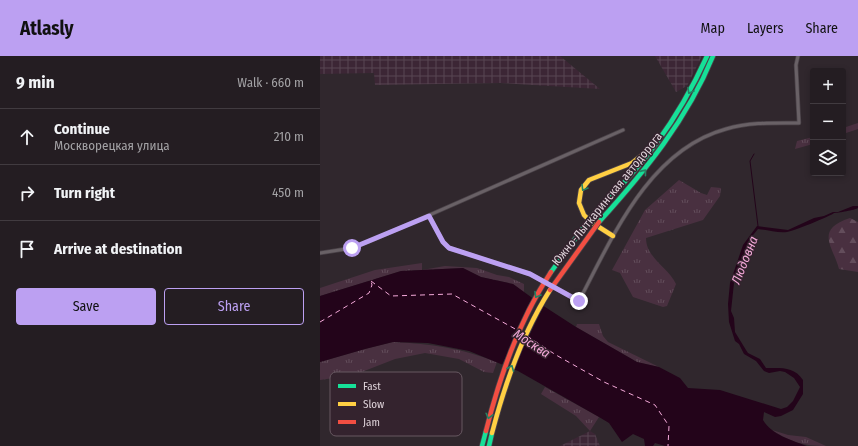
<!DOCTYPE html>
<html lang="en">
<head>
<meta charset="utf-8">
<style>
	:root { --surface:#241d22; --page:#2c262a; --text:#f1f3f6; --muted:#a3a2a5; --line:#413b40; --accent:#bca0f2 }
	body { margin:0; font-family:"Fira Sans Condensed",sans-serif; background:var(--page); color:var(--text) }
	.controls { position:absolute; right:12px; top:12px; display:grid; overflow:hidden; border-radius:4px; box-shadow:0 2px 6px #0003 }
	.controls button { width:36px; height:36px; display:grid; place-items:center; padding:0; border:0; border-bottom:1px solid var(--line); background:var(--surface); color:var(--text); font:20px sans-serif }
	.stop { position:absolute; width:12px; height:12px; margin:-9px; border:3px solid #bca0f2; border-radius:50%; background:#fff }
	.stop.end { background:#bca0f2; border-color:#fff; box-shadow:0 1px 4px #0008 }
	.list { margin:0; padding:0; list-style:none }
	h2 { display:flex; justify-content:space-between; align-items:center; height:52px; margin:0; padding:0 16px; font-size:17px }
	h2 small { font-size:13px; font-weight:400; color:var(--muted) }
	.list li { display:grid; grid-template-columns:26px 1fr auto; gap:12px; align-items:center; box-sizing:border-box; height:56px; padding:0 16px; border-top:1px solid var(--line) }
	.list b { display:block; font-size:15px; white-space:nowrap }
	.list p { margin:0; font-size:13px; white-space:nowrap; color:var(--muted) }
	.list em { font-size:13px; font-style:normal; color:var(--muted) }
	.actions { display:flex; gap:8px; padding:12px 16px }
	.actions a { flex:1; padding:9px 0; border:1px solid var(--accent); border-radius:4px; text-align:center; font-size:14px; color:var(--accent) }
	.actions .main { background:var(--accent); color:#111 }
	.icon { flex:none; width:22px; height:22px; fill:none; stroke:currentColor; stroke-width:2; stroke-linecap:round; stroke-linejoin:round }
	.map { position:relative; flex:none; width:538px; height:390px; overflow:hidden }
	header { display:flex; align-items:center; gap:24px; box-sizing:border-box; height:56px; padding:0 20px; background:var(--accent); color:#111 }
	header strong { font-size:19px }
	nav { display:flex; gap:22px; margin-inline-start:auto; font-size:14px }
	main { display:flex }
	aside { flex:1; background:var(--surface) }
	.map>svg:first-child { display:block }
	.industrial { fill:url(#industrial-grid) }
	.grass { fill:url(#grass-tufts) }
	.forest { fill:url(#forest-firs) }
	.water { fill:#23041a }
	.pier { fill:#30272d }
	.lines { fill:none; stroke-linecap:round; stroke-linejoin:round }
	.stream { stroke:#23041a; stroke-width:1 }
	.ferry { stroke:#f4a9d9; stroke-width:1; stroke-dasharray:5 4; stroke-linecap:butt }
	.street-casing { stroke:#4b4349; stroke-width:4.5 }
	.fast-casing { stroke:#4b4349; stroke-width:6 }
	.slow-casing { stroke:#4b4349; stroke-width:6 }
	.street { stroke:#696166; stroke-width:3 }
	.fast { stroke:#16e098; stroke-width:4.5 }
	.slow { stroke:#ffcf43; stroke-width:4.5 }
	.fast-bridge-casing { stroke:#4b4349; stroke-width:6; stroke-linecap:butt }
	.slow-bridge-casing { stroke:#4b4349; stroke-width:6; stroke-linecap:butt }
	.jam-bridge-casing { stroke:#4b4349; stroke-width:6; stroke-linecap:butt }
	.fast-bridge { stroke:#16e098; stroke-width:4.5 }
	.slow-bridge { stroke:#ffcf43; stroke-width:4.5 }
	.jam-bridge { stroke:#f24e42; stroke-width:4.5 }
	.oneway { stroke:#258263 }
	.route { stroke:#bca0f2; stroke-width:5 }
	.labels { text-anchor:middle; stroke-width:3; stroke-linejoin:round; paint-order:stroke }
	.street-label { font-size:12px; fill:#ded2d9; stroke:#34232e }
	.water-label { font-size:13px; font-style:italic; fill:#f4a9d9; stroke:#34232e }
	.key { fill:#34232e; stroke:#675861; stroke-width:1 }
	.key-label { font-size:11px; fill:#ded2d9 }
</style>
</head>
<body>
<header>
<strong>Atlasly</strong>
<nav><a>Map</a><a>Layers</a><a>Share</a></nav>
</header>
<main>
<aside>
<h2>9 min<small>Walk · 660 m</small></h2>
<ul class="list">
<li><svg class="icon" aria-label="ahead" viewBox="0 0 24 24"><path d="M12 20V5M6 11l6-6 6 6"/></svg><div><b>Continue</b><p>Москворецкая улица</p></div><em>210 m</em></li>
<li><svg class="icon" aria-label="right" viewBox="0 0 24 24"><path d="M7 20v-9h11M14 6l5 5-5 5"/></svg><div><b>Turn right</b></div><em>450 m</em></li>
<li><svg class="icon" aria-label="arrive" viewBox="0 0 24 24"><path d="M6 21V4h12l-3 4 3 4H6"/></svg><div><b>Arrive at destination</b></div></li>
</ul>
<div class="actions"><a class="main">Save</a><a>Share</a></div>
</aside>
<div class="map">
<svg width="538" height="390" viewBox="0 0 538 390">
	<defs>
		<pattern id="industrial-grid" width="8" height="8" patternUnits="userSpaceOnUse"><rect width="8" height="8" fill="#3c2635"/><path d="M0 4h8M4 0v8" fill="none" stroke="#584552"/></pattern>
		<pattern id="grass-tufts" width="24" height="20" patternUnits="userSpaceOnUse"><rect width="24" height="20" fill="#493040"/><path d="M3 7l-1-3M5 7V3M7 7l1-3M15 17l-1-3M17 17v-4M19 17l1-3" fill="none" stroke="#634d5b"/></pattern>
		<pattern id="forest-firs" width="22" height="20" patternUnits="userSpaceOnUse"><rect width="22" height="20" fill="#493040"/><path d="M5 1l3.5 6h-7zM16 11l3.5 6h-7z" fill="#634d5b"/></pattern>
	</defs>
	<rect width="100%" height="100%" fill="#30272d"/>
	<path class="industrial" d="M0,0H240L280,33L180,27L55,29L54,17L0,18Z
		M335,0H382L367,30L356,36Z
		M270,375L275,378L280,390H240Z"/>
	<path class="grass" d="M538,67V73L523,78V72Z
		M493,81V88L475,93L477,85Z
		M359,124L381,137L387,139L391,131L401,132L400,140L383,164L326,182C326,202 348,211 356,228L347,250L343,251L313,241L300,217L292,214L325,154Z
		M102,207V214L125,210L157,212L177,219L189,221L204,228V236L193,228L161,221L143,212L81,215L0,240V232L55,214Z
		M257,268H279L283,280L288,286L339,311L317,306L256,271Z
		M73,286C112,288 140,292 177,306L173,317L164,316L139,303L105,297L75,303L34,319L0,324V306L45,293Z
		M225,331L279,361L270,375L256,360L221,338Z
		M452,374L468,379L486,381L506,390C483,390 471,386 452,374Z"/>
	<path class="forest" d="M530,162L538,166V216L519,213C513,190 494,174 530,162Z"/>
	<path class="water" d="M533,150H538V152C535,154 518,157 514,157C511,160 471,176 467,176C458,177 447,174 438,173L429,184L418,222L414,227L411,255L414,262L415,276L426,294L428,297L440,303L446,312C460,312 474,310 483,324V338L473,354L461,360L455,361L444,356L443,364C452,379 471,384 487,390H345L335,387L333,390H325L324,383L313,378L302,386L289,367L279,361L198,315L149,295L108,287L73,286L45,293L0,306V240L81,215L143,212L161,221L193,228L222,249L256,271L317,306L339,311L360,322L368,332L400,334L461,353L467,351L473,345L480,331L474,322L465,316L460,315L449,317L444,315L436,305L424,298L419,288L415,285L409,266L408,248L410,227L423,189L437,170L468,174L494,162L504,160L513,156H518Z"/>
	<path class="pier" d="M214,240L224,249L192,315L181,311Z"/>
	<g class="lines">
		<path class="stream" d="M434,98L430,105L438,170"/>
		<path class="ferry" d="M51,225L71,240L132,238L197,274
			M0,266L49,237L52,229L51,225
			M207,280L236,299L284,326L335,349L349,370L348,390"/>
		<g class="street-casing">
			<path id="street" d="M109,160L123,186L129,192L210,218L259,245C293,180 329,94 406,73C430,66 454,67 479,67L476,9L478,0
				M0,197L32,192L48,186L303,74"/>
		</g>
		<g class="fast-casing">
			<path id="fast" d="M271,161C322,111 357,66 387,0
				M279,166C325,115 367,64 393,0
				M162,390L166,375
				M169,390L172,377"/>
		</g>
		<g class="slow-casing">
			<path id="slow" d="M293,180L271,166L264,159L259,147L261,134L269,124L312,107L331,92"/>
		</g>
		<use href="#street" class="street"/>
		<use href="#fast" class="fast"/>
		<use href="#slow" class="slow"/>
		<g class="fast-bridge-casing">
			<path id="fast-bridge" d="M231,216L271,161"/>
		</g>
		<g class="slow-bridge-casing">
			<path id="slow-bridge" d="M172,377C185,327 202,278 230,234"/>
		</g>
		<g class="jam-bridge-casing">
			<path id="jam-bridge" d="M230,234L279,166
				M166,375C180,319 199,264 231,216"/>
		</g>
		<use href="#fast-bridge" class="fast-bridge"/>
		<use href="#slow-bridge" class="slow-bridge"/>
		<use href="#jam-bridge" class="jam-bridge"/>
	</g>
	<defs><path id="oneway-chevron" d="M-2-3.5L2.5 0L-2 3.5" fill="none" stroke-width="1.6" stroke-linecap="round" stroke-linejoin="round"/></defs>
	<g class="oneway">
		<use href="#oneway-chevron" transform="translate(370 35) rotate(119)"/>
		<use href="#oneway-chevron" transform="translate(324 116) rotate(-51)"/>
		<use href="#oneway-chevron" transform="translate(264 132) rotate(121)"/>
		<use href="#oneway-chevron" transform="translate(217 239) rotate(120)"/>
		<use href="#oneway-chevron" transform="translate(191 312) rotate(-68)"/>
		<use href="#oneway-chevron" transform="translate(169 360) rotate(104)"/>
	</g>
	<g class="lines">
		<path class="route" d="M32,192L109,160L123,186L129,192L210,218L259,245"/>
	</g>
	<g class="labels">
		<g class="street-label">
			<text transform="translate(287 143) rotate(-51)" y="4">Южно-Лыткаринская автодорога</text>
		</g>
		<g class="water-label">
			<text transform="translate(424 204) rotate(-68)" y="5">Людовна</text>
			<text transform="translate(212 287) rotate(33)" y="5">Москва</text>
		</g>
	</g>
	<rect x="10" y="316" width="132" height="64" rx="6" class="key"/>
	<rect x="18" y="328" width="18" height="4" fill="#16e098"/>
	<rect x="18" y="346" width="18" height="4" fill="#ffcf43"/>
	<rect x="18" y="364" width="18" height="4" fill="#f24e42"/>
	<g class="key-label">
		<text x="43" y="334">Fast</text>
		<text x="43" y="352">Slow</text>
		<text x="43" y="370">Jam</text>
	</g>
</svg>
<div class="controls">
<button>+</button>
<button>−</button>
<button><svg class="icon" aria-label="layers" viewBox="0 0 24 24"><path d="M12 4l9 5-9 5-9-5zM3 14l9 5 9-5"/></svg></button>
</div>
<div class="stop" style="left:32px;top:192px"></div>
<div class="stop end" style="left:259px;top:245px"></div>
</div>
</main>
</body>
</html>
